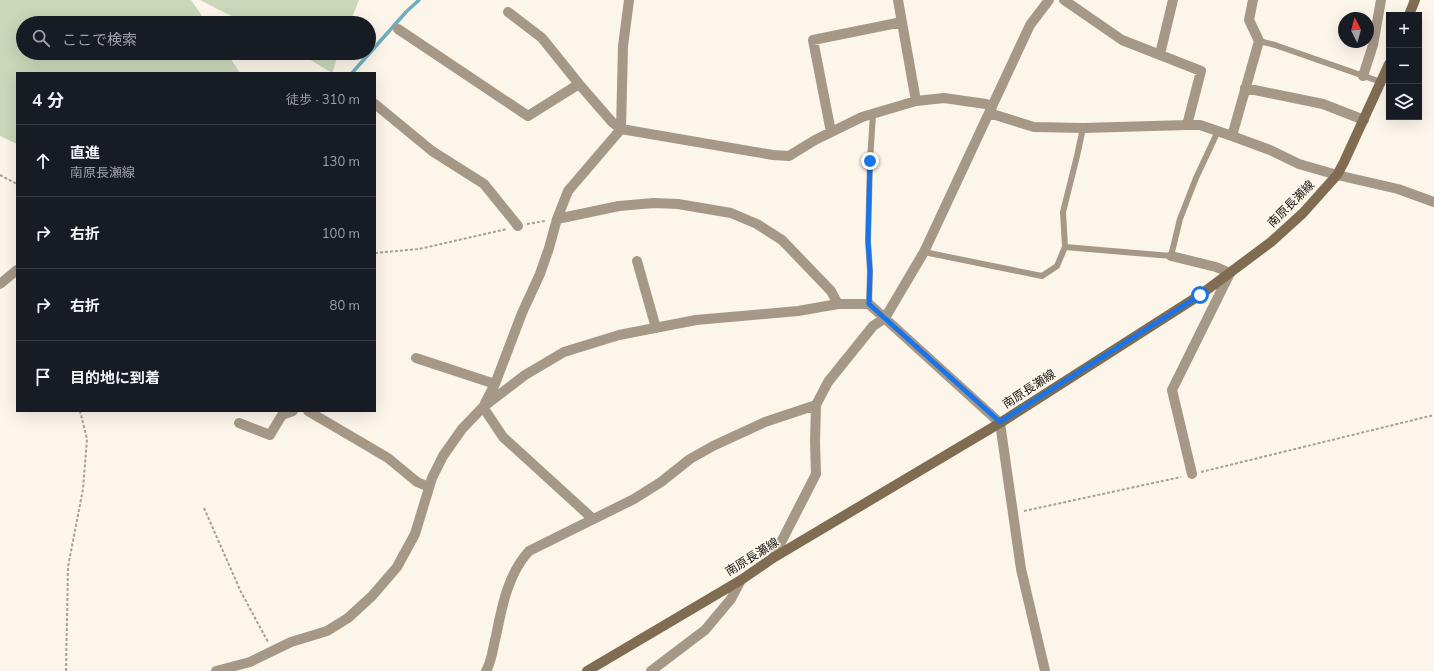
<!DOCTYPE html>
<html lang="ja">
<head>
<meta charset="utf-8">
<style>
	:root { --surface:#171b24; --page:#20242c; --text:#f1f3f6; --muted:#9ea1a6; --line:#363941 }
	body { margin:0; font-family:Mulish,"Noto Sans JP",sans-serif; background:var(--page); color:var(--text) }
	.controls { position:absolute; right:12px; top:12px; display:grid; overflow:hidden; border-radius:0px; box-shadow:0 4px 16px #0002 }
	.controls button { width:36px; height:36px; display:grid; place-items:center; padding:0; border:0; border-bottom:1px solid var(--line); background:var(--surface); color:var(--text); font:20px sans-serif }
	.compass { position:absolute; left:1338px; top:12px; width:36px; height:36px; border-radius:50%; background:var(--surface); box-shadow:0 4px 16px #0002; rotate:354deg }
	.stop { position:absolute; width:12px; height:12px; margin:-9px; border:3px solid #1a73e8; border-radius:50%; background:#fff }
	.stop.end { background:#1a73e8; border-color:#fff; box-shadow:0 1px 4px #0008 }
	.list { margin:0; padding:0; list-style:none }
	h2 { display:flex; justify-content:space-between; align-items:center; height:52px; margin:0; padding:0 16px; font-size:17px }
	h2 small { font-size:13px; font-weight:400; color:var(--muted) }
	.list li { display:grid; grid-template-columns:26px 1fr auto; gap:12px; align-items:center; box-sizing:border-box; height:72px; padding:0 16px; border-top:1px solid var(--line) }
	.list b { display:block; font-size:15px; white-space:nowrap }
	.list p { margin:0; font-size:13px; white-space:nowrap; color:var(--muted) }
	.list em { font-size:13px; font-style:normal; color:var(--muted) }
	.icon { flex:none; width:22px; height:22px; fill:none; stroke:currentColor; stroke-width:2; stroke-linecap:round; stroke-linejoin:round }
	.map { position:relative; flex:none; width:1434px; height:671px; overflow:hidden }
	.search { position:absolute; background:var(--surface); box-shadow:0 4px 16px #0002; left:16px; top:16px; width:360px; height:44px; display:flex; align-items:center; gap:10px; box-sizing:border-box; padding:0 14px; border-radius:22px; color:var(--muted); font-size:15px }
	.panel { position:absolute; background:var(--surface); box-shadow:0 4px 16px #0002; left:16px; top:72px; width:360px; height:340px; border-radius:0px }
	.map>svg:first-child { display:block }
	.green { fill:#cad7b8 }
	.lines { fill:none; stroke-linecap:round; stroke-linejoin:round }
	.stream { stroke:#6faebe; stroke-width:3.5 }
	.path { stroke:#a7a199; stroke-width:2; stroke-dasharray:3 2; stroke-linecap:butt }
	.lane { stroke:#a69886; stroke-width:6 }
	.street { stroke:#a69886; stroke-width:10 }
	.secondary { stroke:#806c51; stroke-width:10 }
	.route { stroke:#1a73e8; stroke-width:5 }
	.labels { text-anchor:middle; stroke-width:3; stroke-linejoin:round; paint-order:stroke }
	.street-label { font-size:12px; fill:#161410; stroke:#fcf5ea }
</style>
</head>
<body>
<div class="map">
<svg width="1434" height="671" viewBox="0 0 1434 671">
	<rect width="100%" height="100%" fill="#fcf5ea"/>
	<path class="green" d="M0,0H191L207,23H23V53H227L240,73H17V144L0,136Z
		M200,0H359L350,23H245Z
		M299,53H339L332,73Z"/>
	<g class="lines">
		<path class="stream" d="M352,73L406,12L419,0"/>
		<path class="path" d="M0,175L17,184
			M527,224L545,221
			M375,253L419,249L507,229
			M1201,472L1434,415
			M204,508L241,592L268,642
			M1024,511L1181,477
			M66,671L68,567L83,489L87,439L80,411"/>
		<path class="lane" d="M1259,41L1275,45L1381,82
			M1065,247L1171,256L1180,219L1196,178L1218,131
			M924,252L1042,276L1057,266L1065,247L1063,212L1077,156L1083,128
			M869,304L870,271L868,241L870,161L873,114"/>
		<path class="street" d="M898,0L916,101
			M1064,0L1122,40L1201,71L1187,125
			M508,12L542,38L579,84L612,122L621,129L773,155L789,156L815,140L862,117L916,101L944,98L986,104L992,107
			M398,29L528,116L579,84
			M1160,54L1173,0
			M1363,76L1373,45L1381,0
			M1245,88L1323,104L1364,120
			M375,104L432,151L484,184L518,226
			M989,113L1034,127L1083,128L1187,125H1200L1232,136L1270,150L1299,164L1337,175L1398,189L1434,202
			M831,132L813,40L902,22
			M1232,136L1259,41L1249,20L1253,0
			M557,219L619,206L654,203L678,204L731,213L757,224L782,240L831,291L838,304
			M1171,256L1216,267L1230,273L1172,390L1192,474
			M637,261L656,328
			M0,284L17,270
			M416,358L495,384
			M485,403L495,384L522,313L540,274L549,248L557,219L568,191L621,129L623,46L629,0
			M483,407L503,437L593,519
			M308,411L388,458L417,482L429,487
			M239,423L270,435L282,415L293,411
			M773,558L816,474L815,442L816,405L828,382L873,326L885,318L924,252L1030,25L1049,0
			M216,671L250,662L291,642L327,631L348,618L372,596L397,567L415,534L432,478L443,456L462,429L483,407L525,375L564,352L619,335L696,320L798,311L838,304H869L1000,423L1021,569L1045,671
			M486,671C492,661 493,647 496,636C502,606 508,574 529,551L634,499L661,482L690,459L713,446L765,422L816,405
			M651,671L705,630L731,599L741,580"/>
		<path class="secondary" d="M1409,15L1415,0
			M587,671L741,580L773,558L1000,423L1200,295L1271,242L1303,213L1337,175L1344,162L1389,64"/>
	</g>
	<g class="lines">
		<path class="route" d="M870,161L868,241L870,271L869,304L1000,422L1200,295"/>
	</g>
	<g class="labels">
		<g class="street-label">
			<text transform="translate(1291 204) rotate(-45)" y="4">南原長瀬線</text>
			<text transform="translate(1029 389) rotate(-33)" y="4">南原長瀬線</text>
			<text transform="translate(752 557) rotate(-32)" y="4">南原長瀬線</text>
		</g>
	</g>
</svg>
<div class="controls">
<button>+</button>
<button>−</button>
<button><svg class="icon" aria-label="layers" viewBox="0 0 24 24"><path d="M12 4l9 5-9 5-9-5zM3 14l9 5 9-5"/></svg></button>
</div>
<svg class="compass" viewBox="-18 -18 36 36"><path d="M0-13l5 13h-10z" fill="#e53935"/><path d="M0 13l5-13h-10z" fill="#9ea1a6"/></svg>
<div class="stop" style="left:1200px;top:295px"></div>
<div class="stop end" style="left:870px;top:161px"></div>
<div class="search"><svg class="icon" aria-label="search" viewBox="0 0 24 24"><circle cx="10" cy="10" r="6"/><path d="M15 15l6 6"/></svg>ここで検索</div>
<section class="panel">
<h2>4 分<small>徒歩 · 310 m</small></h2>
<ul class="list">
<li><svg class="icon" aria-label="ahead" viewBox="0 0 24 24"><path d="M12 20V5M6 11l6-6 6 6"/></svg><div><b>直進</b><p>南原長瀬線</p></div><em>130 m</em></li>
<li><svg class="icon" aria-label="right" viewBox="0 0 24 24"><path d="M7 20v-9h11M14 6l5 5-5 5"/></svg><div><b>右折</b></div><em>100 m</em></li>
<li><svg class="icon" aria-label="right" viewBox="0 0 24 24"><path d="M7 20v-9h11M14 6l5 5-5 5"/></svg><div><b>右折</b></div><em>80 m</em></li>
<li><svg class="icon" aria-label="arrive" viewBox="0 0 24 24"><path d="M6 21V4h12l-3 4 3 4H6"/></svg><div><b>目的地に到着</b></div></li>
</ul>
</section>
</div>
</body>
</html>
